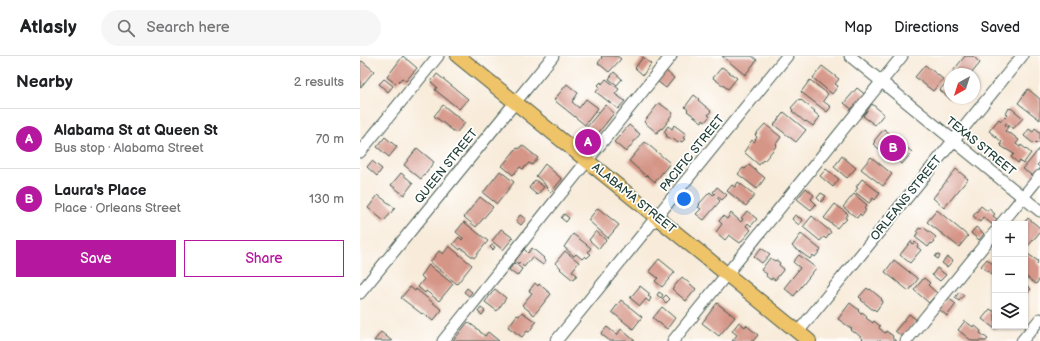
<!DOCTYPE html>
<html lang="en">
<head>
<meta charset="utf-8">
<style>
	:root { --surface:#fff; --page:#f6f6f6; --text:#202124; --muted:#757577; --line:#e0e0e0; --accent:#b5179e }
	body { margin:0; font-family:"Balsamiq Sans",sans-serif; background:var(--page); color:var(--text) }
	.controls { position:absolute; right:12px; bottom:12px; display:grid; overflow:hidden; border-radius:0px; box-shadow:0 1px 3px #0004 }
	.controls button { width:36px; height:36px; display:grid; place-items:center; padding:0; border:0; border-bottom:1px solid var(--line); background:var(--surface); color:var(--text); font:20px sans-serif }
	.compass { position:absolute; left:584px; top:12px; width:36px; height:36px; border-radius:50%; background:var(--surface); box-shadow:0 1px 3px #0004; rotate:219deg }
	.you { position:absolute; left:324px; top:143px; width:14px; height:14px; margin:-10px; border:3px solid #fff; border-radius:50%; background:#1a73e8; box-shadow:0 0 0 6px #1a73e833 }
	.badge { display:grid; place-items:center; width:26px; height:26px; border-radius:50%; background:var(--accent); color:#fff; font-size:13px; font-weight:700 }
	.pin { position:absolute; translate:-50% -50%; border:2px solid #fff; box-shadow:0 1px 4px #0006 }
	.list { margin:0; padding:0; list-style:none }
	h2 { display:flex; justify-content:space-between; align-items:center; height:52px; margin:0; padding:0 16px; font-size:17px }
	h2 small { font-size:13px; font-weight:400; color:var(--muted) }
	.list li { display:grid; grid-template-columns:26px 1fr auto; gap:12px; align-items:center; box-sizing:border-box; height:60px; padding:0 16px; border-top:1px solid var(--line) }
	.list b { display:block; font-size:15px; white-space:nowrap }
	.list p { margin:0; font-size:13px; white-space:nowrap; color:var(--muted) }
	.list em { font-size:13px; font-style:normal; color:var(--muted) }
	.actions { display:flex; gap:8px; padding:12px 16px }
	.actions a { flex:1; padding:9px 0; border:1px solid var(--accent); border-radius:0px; text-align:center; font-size:14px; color:var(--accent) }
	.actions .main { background:var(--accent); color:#fff }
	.icon { flex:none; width:22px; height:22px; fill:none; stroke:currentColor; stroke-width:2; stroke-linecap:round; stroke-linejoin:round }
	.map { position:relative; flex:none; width:680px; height:285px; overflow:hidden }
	header { display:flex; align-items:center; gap:24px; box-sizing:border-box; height:56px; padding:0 20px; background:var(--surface); border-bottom:1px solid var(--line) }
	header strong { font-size:19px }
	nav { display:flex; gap:22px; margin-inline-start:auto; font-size:14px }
	.search { width:280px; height:36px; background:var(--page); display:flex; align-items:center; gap:10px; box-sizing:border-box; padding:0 14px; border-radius:22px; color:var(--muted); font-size:15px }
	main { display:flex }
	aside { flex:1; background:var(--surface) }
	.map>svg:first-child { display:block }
	.building { fill:#d59688 }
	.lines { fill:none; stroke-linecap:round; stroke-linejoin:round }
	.minor-casing { stroke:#40574d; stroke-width:13 }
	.major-casing { stroke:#40574d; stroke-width:16 }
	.minor { stroke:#fff; stroke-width:11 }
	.major { stroke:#efc469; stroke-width:14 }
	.labels { text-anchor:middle; stroke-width:3.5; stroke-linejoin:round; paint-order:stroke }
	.street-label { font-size:12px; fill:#1f3d34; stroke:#fff }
</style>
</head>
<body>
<header>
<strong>Atlasly</strong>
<div class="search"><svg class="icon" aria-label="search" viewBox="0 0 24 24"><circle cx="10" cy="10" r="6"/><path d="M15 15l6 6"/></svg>Search here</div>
<nav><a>Map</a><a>Directions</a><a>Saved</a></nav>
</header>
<main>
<aside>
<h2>Nearby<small>2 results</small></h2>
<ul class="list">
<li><span class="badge">A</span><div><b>Alabama St at Queen St</b><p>Bus stop · Alabama Street</p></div><em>70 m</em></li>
<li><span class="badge">B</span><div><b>Laura's Place</b><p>Place · Orleans Street</p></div><em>130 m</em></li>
</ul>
<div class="actions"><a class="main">Save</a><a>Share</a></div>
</aside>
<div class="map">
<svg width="680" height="285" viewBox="0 0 680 285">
	<rect width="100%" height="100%" fill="#fff"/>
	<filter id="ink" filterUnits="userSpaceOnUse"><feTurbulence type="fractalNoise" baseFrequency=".025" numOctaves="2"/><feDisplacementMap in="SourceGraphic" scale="8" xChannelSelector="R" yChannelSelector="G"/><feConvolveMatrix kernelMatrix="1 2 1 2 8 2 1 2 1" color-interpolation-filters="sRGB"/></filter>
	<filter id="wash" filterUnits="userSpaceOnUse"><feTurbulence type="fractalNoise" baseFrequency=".012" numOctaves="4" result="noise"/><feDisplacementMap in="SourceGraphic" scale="16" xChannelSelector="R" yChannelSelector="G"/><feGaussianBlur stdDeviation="0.9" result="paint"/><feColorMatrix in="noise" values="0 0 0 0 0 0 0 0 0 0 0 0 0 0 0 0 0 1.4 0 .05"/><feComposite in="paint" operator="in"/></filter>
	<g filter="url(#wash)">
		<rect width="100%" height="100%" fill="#f8ebd9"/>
		<g id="blocks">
			<path class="building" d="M43,0L57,12L46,25L42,22L36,28L27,21Z
				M242,0H257L261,3L249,16L238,7L242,2L241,1Z
				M362,0H392L397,4L385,19Z
				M605,0H613L620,7L611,18H593L594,16L593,15Z
				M283,1L291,8L283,19L275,12Z
				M2,5L14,15L0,32V7Z
				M565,9L583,23L573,35L555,21Z
				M462,10L479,23L475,28L478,30L472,38L453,22Z
				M362,11L377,22L368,33L353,22Z
				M306,15L314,22L306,32L297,25Z
				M254,16L262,23L257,29L249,23Z
				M77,18L108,43L99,53L75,34L77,31L71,26Z
				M590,21V42H594L593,44L591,43V44L580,34Z
				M24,23L33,30L28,36L19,28Z
				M246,23L259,33L255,38L265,45L258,53L236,36L240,31L238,29L241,26L242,28Z
				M450,24L468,38L463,45L471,51L467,56L441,36Z
				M207,28L218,37L212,46L219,52L226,43L238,52L225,69L194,44Z
				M497,32L507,40L494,55L484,47Z
				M668,33L680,43V64L658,47Z
				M334,39L339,43L338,44L351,55L348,59L350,60L345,66L343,64L342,66L327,55L328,54L325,51Z
				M439,43L441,45V44L455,55L454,56L460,61L453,70L446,65L445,66L432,55L433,54L431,52Z
				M299,47L313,57L309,63H310L302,73L301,72L297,77L284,66Z
				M512,48L524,58L515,69L503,60Z
				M83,49L105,67L96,77L74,60Z
				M245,49L254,57L236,80L226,72Z
				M649,52L650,53L651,52L663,62L653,73L646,67L645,69L648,71L645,75L649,78L650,77L659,84L656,88L660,91L661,89L671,97L663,108L660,105L658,107L651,101L654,98L641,90L642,89L640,88L642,86L629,75L639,63L641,65L644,61L645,62L648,59L646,58Z
				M424,56L446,74L436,86L414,69Z
				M405,68L421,81L416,88L417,89L404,105L403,104L399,109L384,96L392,84L394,86L397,81L395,79Z
				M269,69L280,78L266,96L254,86Z
				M314,69L326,78L323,82L325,83L322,86L320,85L318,87L312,82L311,83L306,80L307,79L304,76L308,70L312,73Z
				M675,72L680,76V85L678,88L676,86L674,88L664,80L669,73L673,76Z
				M524,73L533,80V81L542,89L543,88L552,96L542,108L537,104L535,106L513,88L515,86L514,85Z
				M25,81L37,91L29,101L17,91Z
				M285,86L310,107L295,126L287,119L286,120L269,105Z
				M162,89L178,102L172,109L169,107L163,113L160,111L153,119L142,110L157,92L159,93Z
				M57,92L74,106L61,123L44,109Z
				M680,92V106L677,109L680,111V113L674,121L663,113Z
				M482,100L496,112L487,122L474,111Z
				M511,101L532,118L523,130L501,113Z
				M12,105L22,113L17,120L7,111Z
				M185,108L202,123L191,136L186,131L184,127L176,120Z
				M389,109L405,122L397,133L378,118L383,112L385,113Z
				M466,113L479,123L473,131L460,120Z
				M596,113L608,123L584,152L573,142Z
				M140,115L154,126L137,148L123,137Z
				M41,117L53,127L44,139L31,129Z
				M502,123L520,137L515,144L513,142L509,147L495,136L498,132L496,131Z
				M175,124L184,131L177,139L169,132Z
				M378,126L395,139L386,150L367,135L372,129L375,131Z
				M357,131L367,139L362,144L358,141L357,142L360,145L344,164L336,158L341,153L338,151L340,149L339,148L350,136L353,139L355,138L353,136Z
				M446,132L454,139L451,143L456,148L451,154L437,143Z
				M461,137L466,140L461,146L457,142Z
				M494,138L507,149L504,153L506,154L502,160L500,158L497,162L483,151Z
				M18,139L35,152L24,165L8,152Z
				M120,141L133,151L116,171L104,161Z
				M475,148L488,158L485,162L487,163L483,167L482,166L477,172L464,162Z
				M621,150L627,155L629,153L635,158L633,160L638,164L634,170L623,161L620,166L613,160Z
				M238,152L259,169L248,182L228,164Z
				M577,154L608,180L599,191L567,166Z
				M387,155L397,163L391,170L388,167L386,170L391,174L380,187L369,179L365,184L356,176L362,168L359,165L363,160L367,163L371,157L381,166L383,163L381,162Z
				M204,158L209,162L206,166L201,162Z
				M160,159L166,163L161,169L156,165Z
				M435,159L443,164L439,169L432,163Z
				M452,160L471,176L466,183L464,181L460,185L443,171Z
				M668,162L680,172V176L668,190L665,187V168H663Z
				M104,166L128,185L114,202L101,192L100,194L93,188L99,181L102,184L103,182L96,176Z
				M563,171L576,181L573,185L574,186L572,188L571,187L568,191L555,181L558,176L557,175L559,172L561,173Z
				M616,171L624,178L619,184L611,177Z
				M141,173L153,182L143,194L132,185Z
				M236,175L246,184L239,193L229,184Z
				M213,178L231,192L228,196L231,198L227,202L225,200L222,203L216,198L214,200L204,191Z
				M441,178L461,194L455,201L453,199L450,203L432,190Z
				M551,185L553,188L555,186L558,189L557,191L561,194L550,207L540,199Z
				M132,189L135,191L133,194L130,191Z
				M89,190L112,209L97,228L70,206L79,195L83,198Z
				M172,192L184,202L183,203L186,205L183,209L172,201L164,211L159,206L158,208L155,205L164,193L168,197Z
				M401,192L410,198L402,207L394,201Z
				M205,195L219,206L212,215L217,219L213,224L200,213L201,212L195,207Z
				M665,196L678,205L677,207L680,210V224H679L676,228L665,220Z
				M577,198L580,200L578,203L575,201Z
				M439,199L456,212L434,240L424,232L440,212L433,206Z
				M587,201L593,205L587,211L582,207Z
				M410,202L415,205L416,204L420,207L419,209L424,213L415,224L412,222L411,224L406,220L407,218L401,214Z
				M299,203L315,216L302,231L295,225L298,222L289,215Z
				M627,203L635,210V213L631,218L621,210Z
				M534,204L558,223L549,235L525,216Z
				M154,207L162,213L157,220L149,214Z
				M69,209L93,228L79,245L66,235L65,237L58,231L64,223L61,220Z
				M577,212L586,219L580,225L572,219Z
				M322,221L336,233L326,245L312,233Z
				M564,222L570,227L568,229L577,237L569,247L554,234Z
				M175,227L178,230L179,228L191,238L174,259L162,249L172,237L169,235Z
				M665,228L671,233L665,240Z
				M280,230L290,238L288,240L291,242L289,246L286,243L280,250L270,242Z
				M50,231L55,235L56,233L82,254L73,265L63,257L62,258L41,242Z
				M107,232L112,236L109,240L104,236Z
				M507,232L509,234L510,233L522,243L521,244L523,245L516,255L514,253L513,254L501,244L502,243L499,241Z
				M135,233L146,242L137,255L125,246Z
				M299,236L303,239L301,242L297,239Z
				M599,236L604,239L599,245L595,242Z
				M306,239L310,243L306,247L302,243Z
				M588,242L596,248L587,260L579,253Z
				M261,244L282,261L273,273L252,256Z
				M357,247L375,261L359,280L342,267Z
				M490,247L499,254L498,255L501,258L502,256L507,260L506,262L513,267L514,265L520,270L519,272L525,277L526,275L533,280L532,282L536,285H504L502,284L503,283L495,276V277L491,274L492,273L478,263Z
				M302,251L315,262L307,273L293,262Z
				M121,252L125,255L122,259L118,256Z
				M630,253L635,256V270H637L635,273L622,263Z
				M162,256L176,266L169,276L167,275L162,281L148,271L157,259L159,260Z
				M549,258L557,264L543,281L535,275Z
				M605,265L613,271L614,269L621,275L620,277L628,283L626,285H612L598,274Z
				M108,266L120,275V276L125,280L128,276L139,285H93Z
				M379,266L385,271L386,269L398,279L393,285H372L377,279L372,275Z
				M247,271L257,279L261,273L275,285H250L241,278Z
				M21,276L32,285H14Z"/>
		</g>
	</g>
	<g filter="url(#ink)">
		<use href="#blocks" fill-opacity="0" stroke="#40574d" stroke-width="1"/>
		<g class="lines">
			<g class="minor-casing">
				<path id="minor" d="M490,0L680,155
					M0,96L78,0
					M641,168L680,120
					M0,237L193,0
					M438,276L662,0
					M83,285L311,0
					M196,285L427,0
					M313,285L542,0
					M546,285L635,176
					M662,285L680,263"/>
			</g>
			<g class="major-casing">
				<path id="major" d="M98,0L449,285"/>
			</g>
			<use href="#minor" class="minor"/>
			<use href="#major" class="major"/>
		</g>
	</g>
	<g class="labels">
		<g class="street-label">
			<text transform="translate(621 90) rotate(39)" y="4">TEXAS STREET</text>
			<text transform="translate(332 97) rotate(-51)" y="4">PACIFIC STREET</text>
			<text transform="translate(86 110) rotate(-51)" y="4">QUEEN STREET</text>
			<text transform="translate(274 142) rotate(39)" y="4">ALABAMA STREET</text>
			<text transform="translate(546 142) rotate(-51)" y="4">ORLEANS STREET</text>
		</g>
	</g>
</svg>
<div class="controls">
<button>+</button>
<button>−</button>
<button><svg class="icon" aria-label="layers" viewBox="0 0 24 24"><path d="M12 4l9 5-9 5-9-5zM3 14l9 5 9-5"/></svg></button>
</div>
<svg class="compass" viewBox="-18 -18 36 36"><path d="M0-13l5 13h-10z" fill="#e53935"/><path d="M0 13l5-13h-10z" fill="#757577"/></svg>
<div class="you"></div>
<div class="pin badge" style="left:228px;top:86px">A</div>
<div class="pin badge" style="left:533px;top:92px">B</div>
</div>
</main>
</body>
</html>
